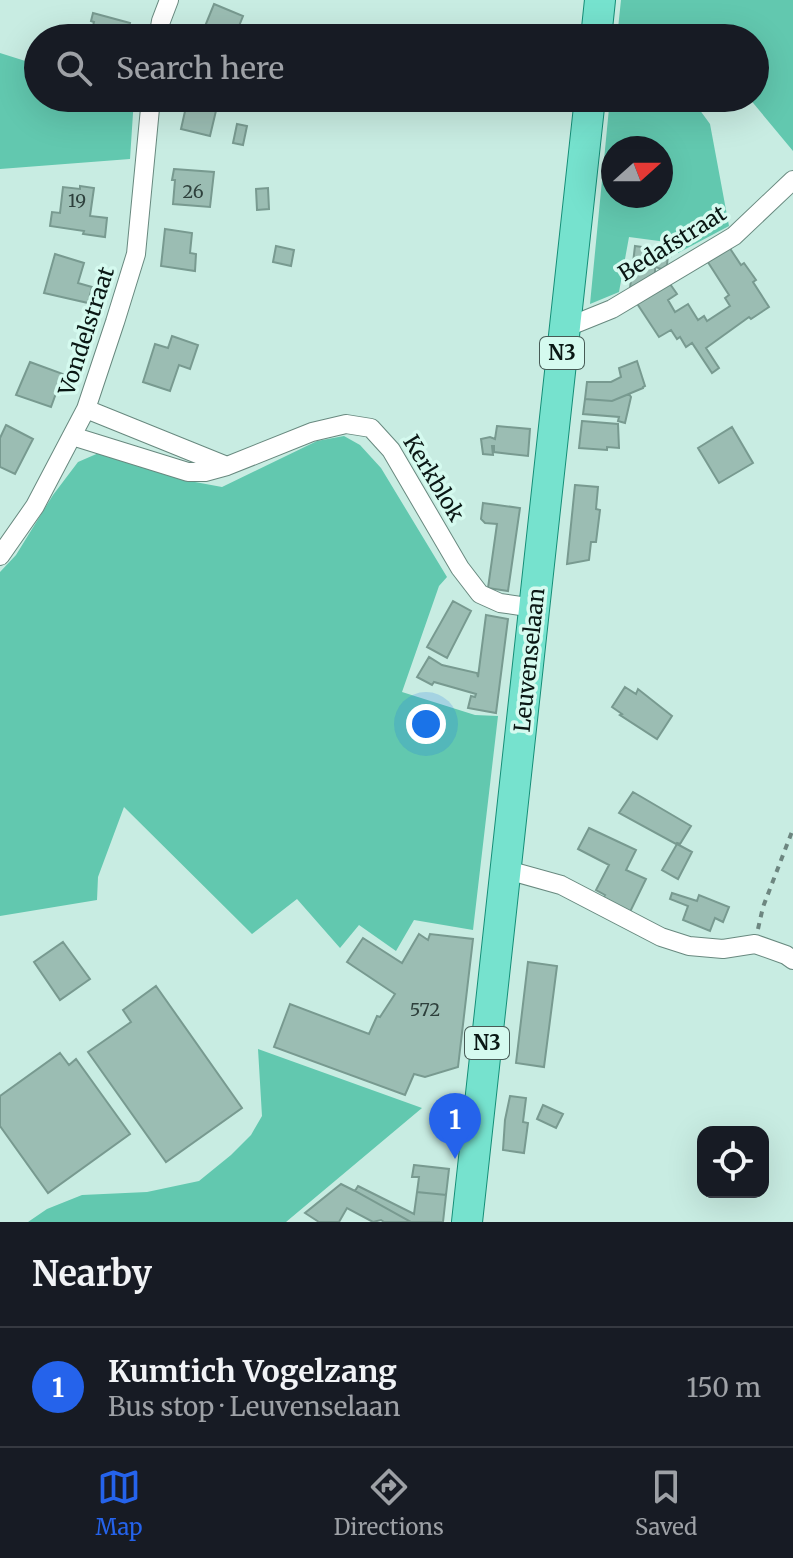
<!DOCTYPE html>
<html lang="en">
<head>
<meta charset="utf-8">
<style>
	:root { --surface:#171b24; --page:#20242c; --text:#f1f3f6; --muted:#9ea1a6; --line:#363941; --accent:#2563eb }
	body { margin:0; font-family:Merriweather,serif; background:var(--page); color:var(--text) }
	.controls { position:absolute; right:24px; bottom:24px; display:grid; overflow:hidden; border-radius:16px; box-shadow:0 8px 32px #0002 }
	.controls button { width:72px; height:72px; display:grid; place-items:center; padding:0; border:0; border-bottom:2px solid var(--line); background:var(--surface); color:var(--text); font:40px sans-serif }
	.compass { position:absolute; left:601px; top:136px; width:72px; height:72px; border-radius:50%; background:var(--surface); box-shadow:0 8px 32px #0002; rotate:69deg }
	.you { position:absolute; left:426px; top:724px; width:28px; height:28px; margin:-20px; border:6px solid #fff; border-radius:50%; background:#1a73e8; box-shadow:0 0 0 12px #1a73e833 }
	.badge { display:grid; place-items:center; width:52px; height:52px; border-radius:50%; background:var(--accent); color:#fff; font-size:26px; font-weight:700 }
	.pin { position:absolute; translate:-50% -66px; filter:drop-shadow(0 2px 4px #0008) }
	.pin::after { content:''; position:absolute; top:42px; width:28px; height:24px; background:inherit; clip-path:polygon(0 0,100% 0,50% 100%) }
	.list { margin:0; padding:0; list-style:none }
	h2 { display:flex; justify-content:space-between; align-items:center; height:104px; margin:0; padding:0 32px; font-size:34px }
	h2 small { font-size:26px; font-weight:400; color:var(--muted) }
	.list li { display:grid; grid-template-columns:52px 1fr auto; gap:24px; align-items:center; box-sizing:border-box; height:120px; padding:0 32px; border-top:2px solid var(--line) }
	.list b { display:block; font-size:30px; white-space:nowrap }
	.list p { margin:0; font-size:26px; white-space:nowrap; color:var(--muted) }
	.list em { font-size:26px; font-style:normal; color:var(--muted) }
	.icon { flex:none; width:44px; height:44px; fill:none; stroke:currentColor; stroke-width:2; stroke-linecap:round; stroke-linejoin:round }
	.map { position:relative; flex:none; width:793px; height:1222px; overflow:hidden }
	.search { position:absolute; background:var(--surface); box-shadow:0 8px 32px #0002; left:24px; right:24px; top:24px; height:88px; display:flex; align-items:center; gap:20px; box-sizing:border-box; padding:0 28px; border-radius:44px; color:var(--muted); font-size:30px }
	.sheet { height:224px; background:var(--surface) }
	nav { display:flex; justify-content:space-around; align-items:center; box-sizing:border-box; height:112px; border-top:2px solid var(--line); background:var(--surface); font-size:22px; color:var(--muted) }
	nav a { display:grid; justify-items:center; gap:4px }
	nav .on { color:var(--accent) }
	.map>svg:first-child { display:block }
	.green { fill:#62c8af; fill-rule:evenodd }
	.building { fill:#9bbdb3; stroke:#789a90; stroke-width:2 }
	.lines { fill:none; stroke-linecap:round; stroke-linejoin:round }
	.street-casing { stroke:#68897f; stroke-width:20 }
	.primary-casing { stroke:#158e77; stroke-width:32 }
	.path { stroke:#6d8680; stroke-width:4; stroke-dasharray:6 6; stroke-linecap:butt }
	.street { stroke:#fff; stroke-width:18 }
	.primary { stroke:#76e2ce; stroke-width:30 }
	.labels { text-anchor:middle; stroke-width:7; stroke-linejoin:round; paint-order:stroke }
	.number-label { font-size:18px; fill:#2e403c }
	.shield { fill:#d5faef; stroke:#475b56; stroke-width:2 }
	.shield-label { font-size:20px; font-weight:bold; fill:#0a1714 }
	.street-label { font-size:22px; fill:#0a1714; stroke:#d5faef }
</style>
</head>
<body>
<div class="map">
<svg width="793" height="1222" viewBox="0 0 793 1222">
	<rect width="100%" height="100%" fill="#c8ece2"/>
	<path class="green" d="M621,0H793V151L749,98H755V38H700L694,30L685,38H617Z
		M0,53L38,65V98H134L130,159L0,169Z
		M610,98H691L710,124L729,226L678,253L674,243L629,237L619,292L590,304ZM613,148H661V196H613Z
		M344,436L360,445L381,468L447,577L439,586L402,692L475,715L498,716L473,930L414,920L396,951L359,925L340,948L297,899L252,934L124,807L98,877L97,900L0,916V572L16,555L53,495L78,462L101,452L195,482L222,487L317,441Z
		M258,1049L422,1108L286,1222H28L47,1209L82,1195L147,1192L199,1181L231,1155L251,1135L262,1116Z"/>
	<path class="building" d="M214,4L243,16L235,36L240,38H205L201,36Z
		M93,13L130,23L127,36L123,35L122,38H90L94,22L91,21Z
		M188,98H219L210,136L181,129Z
		M237,124L247,126L243,145L233,143Z
		M174,169L214,172L210,207L173,204L175,180H172Z
		M80,186L94,188L90,216L107,218L105,237L83,234L84,231L50,226L52,212L60,213L63,187L80,189Z
		M268,188L269,209L257,210L256,189Z
		M165,229L192,233L190,253L196,254L195,271L161,266Z
		M725,241L741,265L744,263L756,280L753,282L769,307L751,319L749,317L706,348L719,368L712,373L692,343L686,347L680,337L677,339L671,330L659,337L636,302L668,281L677,294L668,300L675,312L688,304L698,320L704,316L707,321L730,306L725,298L729,295L704,256Z
		M276,246L294,250L291,266L273,262Z
		M635,246L672,251L671,256L668,255L667,265L662,269L655,267V274L630,288Z
		M55,254L84,263L78,283L92,287L88,303L44,293Z
		M172,336L198,345L190,369L179,365L170,391L143,382L155,344L168,348Z
		M637,361L645,386L643,387V388L612,401L585,399L587,382H611L621,377L619,368Z
		M30,362L63,374L51,407L16,395Z
		M629,394L631,397L625,423L618,421L619,417L583,414L585,399L612,401Z
		M582,421L618,424L619,448L607,447V450L579,448Z
		M6,425L33,439L15,474L0,467V438Z
		M497,426L530,429L528,456L494,452V446H492L493,455L483,454L481,439L490,437L495,439Z
		M732,427L753,463L719,483L698,448Z
		M575,485L598,487L596,509L600,510L596,542H591L589,560L567,564Z
		M483,503L520,508L508,591L488,588L497,524L485,523L481,519Z
		M453,601L471,611L447,658L427,647Z
		M486,615L508,619L496,713L468,708L471,696L475,697L476,694L434,682L432,685L417,677L429,657L442,665L477,673L478,677Z
		M625,687L636,694L638,689L672,716L657,739L620,715L622,714L612,707Z
		M633,792L691,826L680,844L677,843L676,844L619,813Z
		M589,828L636,850L626,870L646,879L630,912L603,898L605,895L596,890L609,865L578,849Z
		M677,844L692,852L678,879L662,870Z
		M672,893L697,901L699,895L729,907L723,922L715,918L710,931L683,920L688,906L670,899Z
		M419,934L428,940L430,934L473,939L458,1067L425,1077L414,1074L405,1095L274,1047L290,1004L369,1034L377,1016L380,1017L395,994L347,962L363,938L402,963Z
		M63,942L90,979L60,1000L34,962Z
		M528,962L557,966L544,1067L516,1063Z
		M156,986L242,1108L166,1162L88,1052L131,1022L123,1010Z
		M60,1053L69,1065L76,1059L130,1134L48,1193L0,1126V1096Z
		M510,1096L526,1098L523,1122L528,1123L524,1153L503,1150L505,1120Z
		M543,1105L563,1114L556,1128L537,1119Z
		M414,1165L449,1169L446,1195L417,1192L419,1177H412Z
		M341,1184L355,1191L411,1222H384L381,1220L373,1222L347,1208L339,1222H319L305,1213Z
		M358,1186L414,1214L417,1192L446,1195L443,1222H411L355,1191Z"/>
	<g class="lines">
		<g class="street-casing">
			<path id="street" d="M158,38L161,21L169,0
				M565,328L612,309L734,236L793,180
				M86,409L227,466
				M72,436L188,472H205L227,466L312,432L346,424L371,428L391,450L460,568L480,594L500,603L534,608
				M0,556L35,506L86,409L115,322L136,254L151,98
				M507,870L561,885L661,937L689,946L723,949L755,944L786,955L793,960"/>
		</g>
		<g class="primary-casing">
			<path id="primary" d="M596,38L600,0
				M467,1222L590,98"/>
		</g>
		<path class="path" d="M758,929L763,907L793,829"/>
		<use href="#street" class="street"/>
		<use href="#primary" class="primary"/>
	</g>
	<g class="labels">
		<g class="number-label">
			<text x="193" y="198">26</text>
			<text x="77" y="207">19</text>
			<text x="425" y="1016">572</text>
		</g>
		<g class="shield">
			<rect x="540" y="337" width="44" height="32" rx="6"/>
			<rect x="465" y="1027" width="44" height="32" rx="6"/>
		</g>
		<g class="shield-label">
			<text x="562" y="360">N3</text>
			<text x="487" y="1050">N3</text>
		</g>
		<g class="street-label">
			<text transform="translate(672 243) rotate(-32)" y="8">Bedafstraat</text>
			<text transform="translate(86 331) rotate(-72)" y="8">Vondelstraat</text>
			<text transform="translate(434 478) rotate(59)" y="8">Kerkblok</text>
			<text transform="translate(529 660) rotate(-84)" y="8">Leuvenselaan</text>
		</g>
	</g>
</svg>
<div class="controls">
<button><svg class="icon" aria-label="locate" viewBox="0 0 24 24"><circle cx="12" cy="12" r="6"/><path d="M12 2v4M12 18v4M2 12h4M18 12h4"/></svg></button>
</div>
<svg class="compass" viewBox="-18 -18 36 36"><path d="M0-13l5 13h-10z" fill="#e53935"/><path d="M0 13l5-13h-10z" fill="#9ea1a6"/></svg>
<div class="you"></div>
<div class="pin badge" style="left:455px;top:1159px">1</div>
<div class="search"><svg class="icon" aria-label="search" viewBox="0 0 24 24"><circle cx="10" cy="10" r="6"/><path d="M15 15l6 6"/></svg>Search here</div>
</div>
<section class="sheet">
<h2>Nearby<small></small></h2>
<ul class="list">
<li><span class="badge">1</span><div><b>Kumtich Vogelzang</b><p>Bus stop · Leuvenselaan</p></div><em>150 m</em></li>
</ul>
</section>
<nav>
<a class="on"><svg class="icon" aria-label="map" viewBox="0 0 24 24"><path d="M3 6l6-2 6 2 6-2v14l-6 2-6-2-6 2zM9 4v14M15 6v14"/></svg>Map</a>
<a><svg class="icon" aria-label="directions" viewBox="0 0 24 24"><path d="M12 3l9 9-9 9-9-9zM9 14v-3h6M13 9l2 2-2 2"/></svg>Directions</a>
<a><svg class="icon" aria-label="saved" viewBox="0 0 24 24"><path d="M7 4h10v16l-5-4-5 4z"/></svg>Saved</a>
</nav>
</body>
</html>
